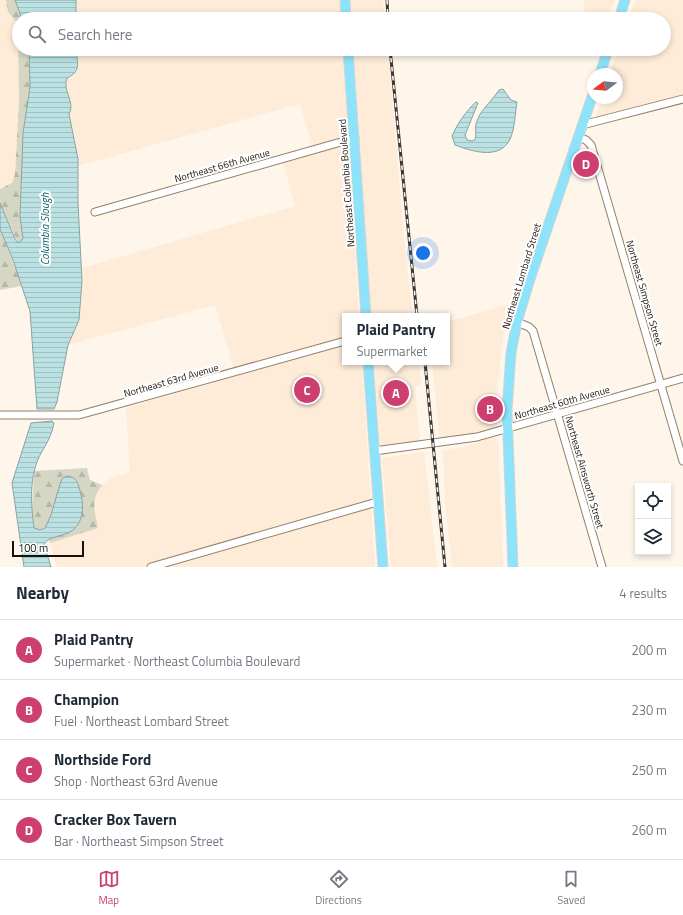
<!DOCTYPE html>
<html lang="en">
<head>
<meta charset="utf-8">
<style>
	:root { --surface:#fff; --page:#f2f2f3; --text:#1f2937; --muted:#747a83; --line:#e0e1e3; --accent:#cc3f6e }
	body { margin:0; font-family:"Titillium Web",sans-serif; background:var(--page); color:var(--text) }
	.controls { position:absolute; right:12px; bottom:12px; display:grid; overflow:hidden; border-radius:0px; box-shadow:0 2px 6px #0003 }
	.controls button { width:36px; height:36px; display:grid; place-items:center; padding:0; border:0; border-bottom:1px solid var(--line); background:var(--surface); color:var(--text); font:20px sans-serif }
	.compass { position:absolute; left:587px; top:68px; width:36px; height:36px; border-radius:50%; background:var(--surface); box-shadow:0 2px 6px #0003; rotate:254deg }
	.scale { position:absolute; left:12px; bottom:10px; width:72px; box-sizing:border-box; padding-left:4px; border:2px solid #191109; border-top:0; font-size:11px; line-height:14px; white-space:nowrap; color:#191109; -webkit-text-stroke:3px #fff; paint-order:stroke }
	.you { position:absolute; left:423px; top:253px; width:14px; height:14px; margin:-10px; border:3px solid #fff; border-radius:50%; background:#1a73e8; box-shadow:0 0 0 6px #1a73e833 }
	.badge { display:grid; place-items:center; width:26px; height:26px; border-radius:50%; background:var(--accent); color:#fff; font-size:13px; font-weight:700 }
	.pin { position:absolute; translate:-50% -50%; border:2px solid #fff; box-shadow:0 1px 4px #0006 }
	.popup { position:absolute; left:342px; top:313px; width:108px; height:52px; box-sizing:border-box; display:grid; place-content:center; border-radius:0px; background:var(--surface); filter:drop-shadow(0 1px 3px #0005); font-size:13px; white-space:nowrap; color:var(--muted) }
	.popup b { font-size:15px; color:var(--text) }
	.popup::after { content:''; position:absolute; left:50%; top:100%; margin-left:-8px; border:8px solid transparent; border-top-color:var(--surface) }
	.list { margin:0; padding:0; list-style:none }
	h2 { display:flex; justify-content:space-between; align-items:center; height:52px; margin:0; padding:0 16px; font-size:17px }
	h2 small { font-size:13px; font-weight:400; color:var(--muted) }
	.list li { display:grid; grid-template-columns:26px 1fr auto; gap:12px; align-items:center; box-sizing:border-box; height:60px; padding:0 16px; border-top:1px solid var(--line) }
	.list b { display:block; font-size:15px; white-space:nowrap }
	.list p { margin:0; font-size:13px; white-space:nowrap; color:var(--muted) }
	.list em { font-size:13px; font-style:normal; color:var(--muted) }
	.icon { flex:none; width:22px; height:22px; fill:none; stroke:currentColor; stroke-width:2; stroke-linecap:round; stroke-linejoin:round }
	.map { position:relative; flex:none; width:683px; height:567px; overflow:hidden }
	.search { position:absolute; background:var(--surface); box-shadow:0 2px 6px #0003; left:12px; right:12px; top:12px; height:44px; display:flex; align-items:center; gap:10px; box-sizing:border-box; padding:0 14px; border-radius:22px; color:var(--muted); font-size:15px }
	.sheet { height:292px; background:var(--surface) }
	nav { display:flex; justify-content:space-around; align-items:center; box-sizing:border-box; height:56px; border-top:1px solid var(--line); background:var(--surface); font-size:11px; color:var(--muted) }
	nav a { display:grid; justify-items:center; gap:2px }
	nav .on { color:var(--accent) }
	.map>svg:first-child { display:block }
	.built { fill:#feecd9 }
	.forest { fill:url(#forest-firs) }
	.water { fill:url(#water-rules); stroke:#8aa3a2 }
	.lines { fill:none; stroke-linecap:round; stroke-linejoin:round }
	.minor-casing { stroke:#947f68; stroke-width:9 }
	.major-casing { stroke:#d6d4d3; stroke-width:11 }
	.minor { stroke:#fff; stroke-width:7 }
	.major { stroke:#8ce3fa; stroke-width:9 }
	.rail-casing { stroke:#3f372f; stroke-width:3 }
	.rail { stroke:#fff; stroke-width:1.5; stroke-dasharray:4.5; stroke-linecap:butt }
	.labels { text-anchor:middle; stroke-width:4; stroke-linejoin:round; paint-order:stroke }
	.street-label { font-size:10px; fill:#191109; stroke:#fff }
	.water-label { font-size:11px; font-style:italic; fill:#146165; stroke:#fff }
</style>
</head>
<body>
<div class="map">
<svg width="683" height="567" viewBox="0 0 683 567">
	<defs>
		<pattern id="forest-firs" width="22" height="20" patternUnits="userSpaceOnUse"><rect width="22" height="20" fill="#d5d7c4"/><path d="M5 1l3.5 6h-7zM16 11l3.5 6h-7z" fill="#b6b8a7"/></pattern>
		<pattern id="water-rules" width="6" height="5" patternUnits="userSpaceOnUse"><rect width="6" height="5" fill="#bbe1e3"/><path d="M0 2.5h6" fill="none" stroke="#a0c0c1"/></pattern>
	</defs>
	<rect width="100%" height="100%" fill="#fef5eb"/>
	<path class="built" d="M0,0H6L8,12L18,24L19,102L15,174L12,183L0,189Z
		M76,0H341L342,19H76Z
		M351,0H383L385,19H351Z
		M585,0H614L608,19H586L584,5Z
		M635,0H683V96L595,119L602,98H617V74H610L619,49H664V19H629Z
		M76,49H343L359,316H345V362H362L375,567H57L50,543L98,528L94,501L96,493L102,485L111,478L130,472L126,408L236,376L215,305L68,345L79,320L82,268L295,206L283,163L314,154L300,104L78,166L68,114L72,105L67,93L66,82L67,78L75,74L78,69Z
		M354,49H388L405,249L413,316H371Z
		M510,304L502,343L498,384L497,425L494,427L464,436L440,439L432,362H447V322Z
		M374,362H419L421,385L415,386L420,442L384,446L380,443Z
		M492,438H496L498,441L503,567H452L445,501L443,450L463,447Z
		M424,452L437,567H391L382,458Z"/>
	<path class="forest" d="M6,0H15L22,19H19V49H29L30,87L23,133L20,216L23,239L18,243L0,203V189L12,183L15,174L19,102L18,24L8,12Z
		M0,229L22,286L0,290Z
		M87,468L90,480L102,485C90,501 95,510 98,528L50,543L49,539L55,537L83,504L78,482L62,479C55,494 56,523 40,530L34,528L32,512L34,471Z"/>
	<path class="water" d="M15,0H76V19H22Z
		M29,49H76C77,63 82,71 67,78C62,91 76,103 69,114L78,159V203L82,281L79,320L68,345L57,402L54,409H37L30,311L13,260L0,229V203L15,239L18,243L23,239L20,216L23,133L30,87Z
		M503,89L511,100L517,102C515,113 515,131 509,141C498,160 471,151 455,145L452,136C458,123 465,112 476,102L478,103L465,135L467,140L472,141L475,140C477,133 474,127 477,121C481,109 492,101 499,90Z
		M52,421L54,423C52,436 45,446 39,457C29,479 31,505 34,528L40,530L45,528L51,515L60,484L62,479L66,476C74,477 77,479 79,487C84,503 86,524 68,533C59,537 50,536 44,544L51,567H24L12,483L31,423Z"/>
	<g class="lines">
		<g class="minor-casing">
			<path id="minor" d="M582,125L683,99
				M578,137L586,140L591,145L683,461
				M95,212L355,138
				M517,322L529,327L533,331L602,567
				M0,415H79L345,341
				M374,451L477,437L683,378
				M151,567L377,502"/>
		</g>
		<g class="major-casing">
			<path id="major" d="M345,0L346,19
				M619,19L625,0
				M348,49L366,316
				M600,74L608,49
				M368,362L383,567
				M513,567L507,411L511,353L517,322L530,279L593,94"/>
		</g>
		<use href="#minor" class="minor"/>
		<use href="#major" class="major"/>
		<g class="rail-casing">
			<path id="rail" d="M387,0L388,19
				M390,49L417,316
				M425,362L445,567"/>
		</g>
		<use href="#rail" class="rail"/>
	</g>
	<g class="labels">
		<g class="street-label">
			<text transform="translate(222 165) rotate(-16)" y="4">Northeast 66th Avenue</text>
			<text transform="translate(346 183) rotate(-94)" y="4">Northeast Columbia Boulevard</text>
			<text transform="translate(521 276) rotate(-73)" y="4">Northeast Lombard Street</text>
			<text transform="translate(645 293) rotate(74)" y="4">Northeast Simpson Street</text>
			<text transform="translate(171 380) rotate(-16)" y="4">Northeast 63rd Avenue</text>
			<text transform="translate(562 402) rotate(-16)" y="4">Northeast 60th Avenue</text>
			<text transform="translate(585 472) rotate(74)" y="4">Northeast Ainsworth Street</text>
		</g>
		<g class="water-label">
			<text transform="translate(45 229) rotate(-90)" y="4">Columbia Slough</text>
		</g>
	</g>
</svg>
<div class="controls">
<button><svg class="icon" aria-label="locate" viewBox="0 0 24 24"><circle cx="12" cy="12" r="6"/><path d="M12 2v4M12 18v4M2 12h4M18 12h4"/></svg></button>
<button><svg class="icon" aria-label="layers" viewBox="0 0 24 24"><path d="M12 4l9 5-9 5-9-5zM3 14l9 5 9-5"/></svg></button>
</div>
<svg class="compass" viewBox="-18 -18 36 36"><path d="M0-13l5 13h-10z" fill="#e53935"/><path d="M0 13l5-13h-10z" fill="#747a83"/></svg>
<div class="scale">100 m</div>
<div class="you"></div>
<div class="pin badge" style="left:396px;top:393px">A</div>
<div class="popup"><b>Plaid Pantry</b>Supermarket</div>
<div class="pin badge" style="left:490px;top:409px">B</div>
<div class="pin badge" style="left:307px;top:390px">C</div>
<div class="pin badge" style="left:586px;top:164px">D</div>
<div class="search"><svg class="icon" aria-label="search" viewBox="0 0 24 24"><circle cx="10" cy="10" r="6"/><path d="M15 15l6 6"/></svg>Search here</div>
</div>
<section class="sheet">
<h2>Nearby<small>4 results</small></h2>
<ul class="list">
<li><span class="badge">A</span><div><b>Plaid Pantry</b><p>Supermarket · Northeast Columbia Boulevard</p></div><em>200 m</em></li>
<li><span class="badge">B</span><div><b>Champion</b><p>Fuel · Northeast Lombard Street</p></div><em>230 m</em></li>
<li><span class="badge">C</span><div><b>Northside Ford</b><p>Shop · Northeast 63rd Avenue</p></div><em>250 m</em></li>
<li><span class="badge">D</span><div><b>Cracker Box Tavern</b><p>Bar · Northeast Simpson Street</p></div><em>260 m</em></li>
</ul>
</section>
<nav>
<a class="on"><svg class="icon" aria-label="map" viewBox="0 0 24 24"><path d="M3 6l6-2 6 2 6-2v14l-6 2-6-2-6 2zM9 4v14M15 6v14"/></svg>Map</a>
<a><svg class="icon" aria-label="directions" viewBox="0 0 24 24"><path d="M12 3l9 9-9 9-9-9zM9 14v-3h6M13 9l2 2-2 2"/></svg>Directions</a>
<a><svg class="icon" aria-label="saved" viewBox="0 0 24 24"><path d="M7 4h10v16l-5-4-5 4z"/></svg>Saved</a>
</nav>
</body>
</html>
